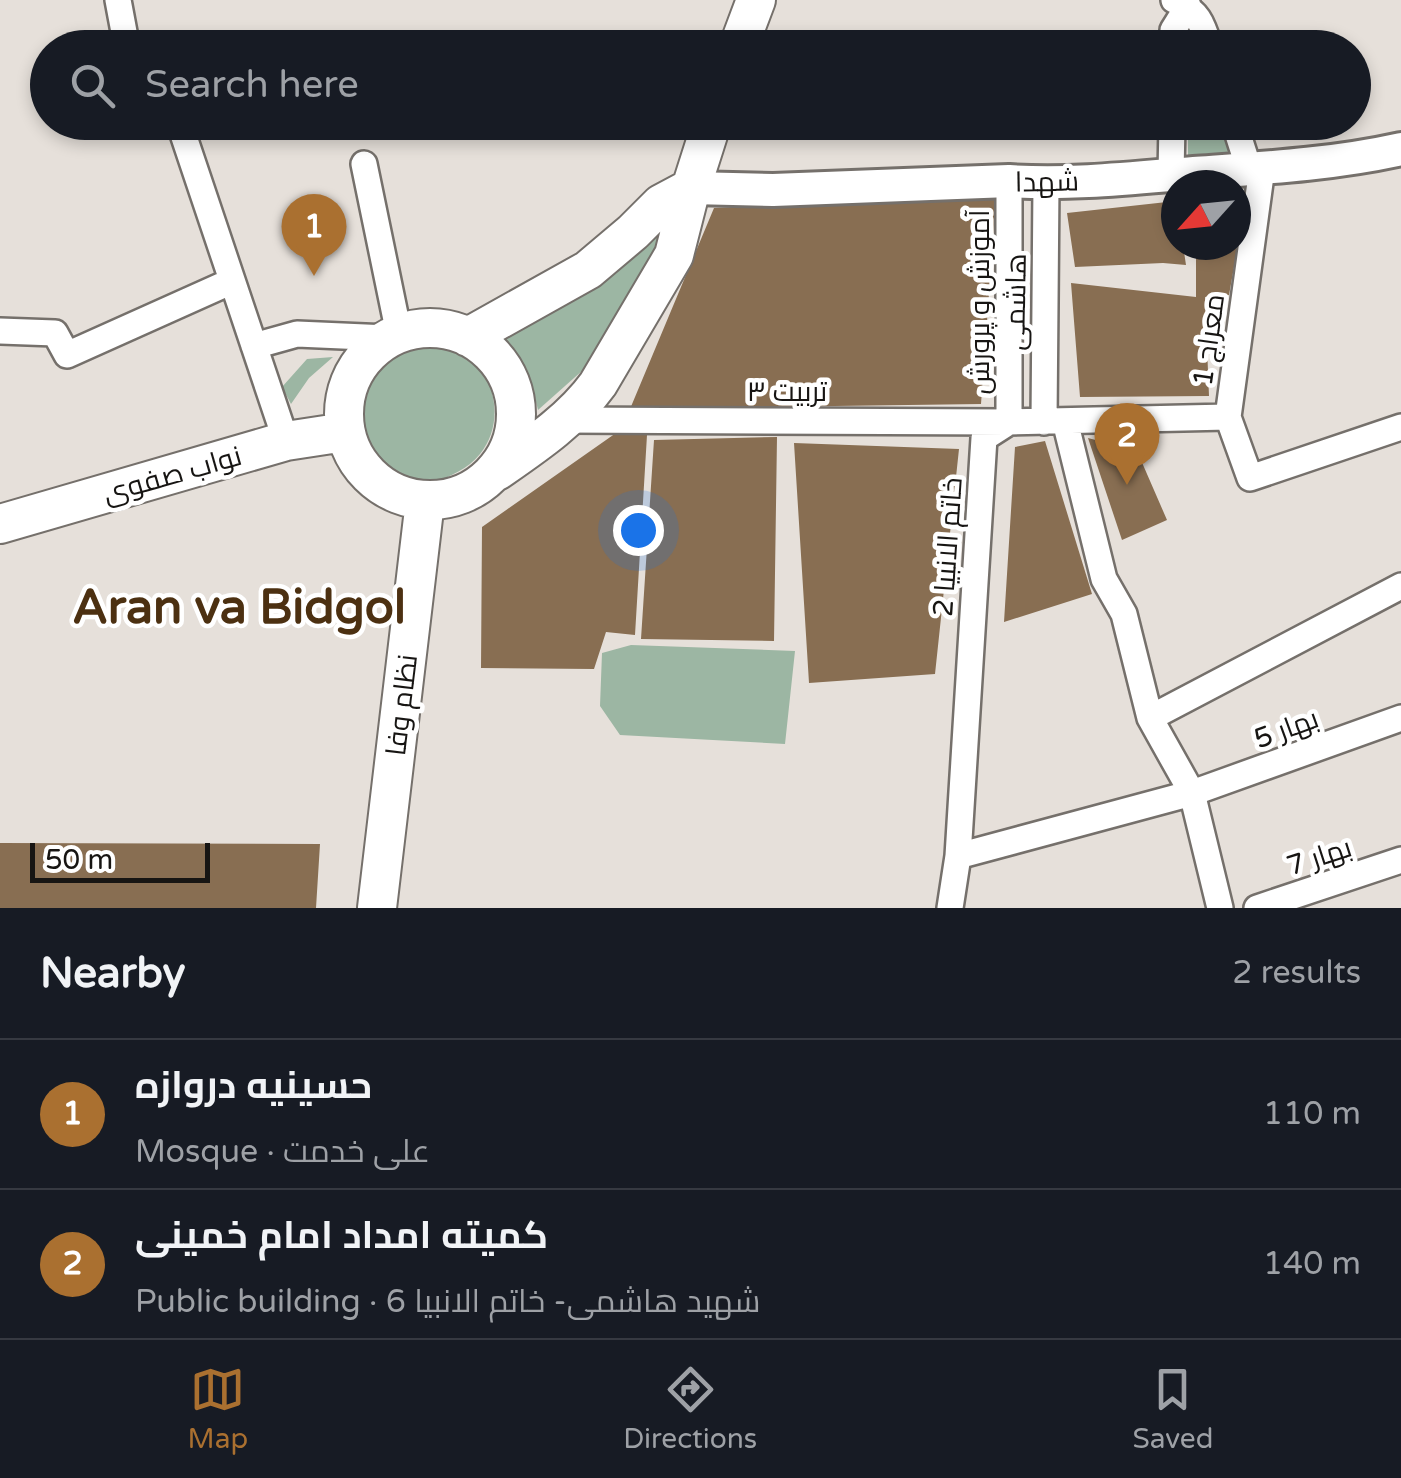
<!DOCTYPE html>
<html lang="en">
<head>
<meta charset="utf-8">
<style>
	:root { --surface:#171b24; --page:#242831; --text:#f1f3f6; --muted:#9ea1a6; --line:#363941; --accent:#aa7030 }
	body { margin:0; font-family:"Varela Round",Cairo,sans-serif; background:var(--page); color:var(--text) }
	.compass { position:absolute; left:1161px; top:170px; width:90px; height:90px; border-radius:50%; background:var(--surface); box-shadow:0 5px 15px #0003; rotate:243deg }
	.scale { position:absolute; left:30px; bottom:25px; width:180px; box-sizing:border-box; padding-left:10px; border:5px solid #171513; border-top:0; font-size:28px; line-height:35px; white-space:nowrap; color:#171513; -webkit-text-stroke:8px #fff; paint-order:stroke }
	.you { position:absolute; left:638px; top:530px; width:35px; height:35px; margin:-25px; border:8px solid #fff; border-radius:50%; background:#1a73e8; box-shadow:0 0 0 15px #1a73e833 }
	.badge { display:grid; place-items:center; width:65px; height:65px; border-radius:50%; background:var(--accent); color:#fff; font-size:32px; font-weight:700 }
	.pin { position:absolute; translate:-50% -82px; filter:drop-shadow(0 2px 5px #0008) }
	.pin::after { content:''; position:absolute; top:52px; width:35px; height:30px; background:inherit; clip-path:polygon(0 0,100% 0,50% 100%) }
	.list { margin:0; padding:0; list-style:none }
	h2 { display:flex; justify-content:space-between; align-items:center; height:130px; margin:0; padding:0 40px; font-size:42px }
	h2 small { font-size:32px; font-weight:400; color:var(--muted) }
	.list li { display:grid; grid-template-columns:65px 1fr auto; gap:30px; align-items:center; box-sizing:border-box; height:150px; padding:0 40px; border-top:2px solid var(--line) }
	.list b { display:block; font-size:38px; white-space:nowrap }
	.list p { margin:0; font-size:32px; white-space:nowrap; color:var(--muted) }
	.list em { font-size:32px; font-style:normal; color:var(--muted) }
	.icon { flex:none; width:55px; height:55px; fill:none; stroke:currentColor; stroke-width:2; stroke-linecap:round; stroke-linejoin:round }
	.map { position:relative; flex:none; width:1401px; height:908px; overflow:hidden }
	.search { position:absolute; background:var(--surface); box-shadow:0 5px 15px #0003; left:30px; right:30px; top:30px; height:110px; display:flex; align-items:center; gap:25px; box-sizing:border-box; padding:0 35px; border-radius:55px; color:var(--muted); font-size:38px }
	.sheet { height:430px; background:var(--surface) }
	nav { display:flex; justify-content:space-around; align-items:center; box-sizing:border-box; height:140px; border-top:2px solid var(--line); background:var(--surface); font-size:28px; color:var(--muted) }
	nav a { display:grid; justify-items:center; gap:5px }
	nav .on { color:var(--accent) }
	.map>svg:first-child { display:block }
	.green { fill:#9cb6a3 }
	.building { fill:#886e52 }
	.lines { fill:none; stroke-linecap:round; stroke-linejoin:round }
	.minor-casing { stroke:#75706b; stroke-width:30 }
	.tertiary-casing { stroke:#75706b; stroke-width:38 }
	.secondary-casing { stroke:#75706b; stroke-width:42 }
	.minor { stroke:#fff; stroke-width:25 }
	.tertiary { stroke:#fff; stroke-width:32 }
	.secondary { stroke:#fff; stroke-width:38 }
	.labels { text-anchor:middle; stroke-width:9; stroke-linejoin:round; paint-order:stroke }
	.street-label { font-size:28px; fill:#171513; stroke:#fff }
	.town-label { font-size:48px; font-weight:bold; fill:#4c3011; stroke:#fff }
</style>
</head>
<body>
<div class="map">
<svg width="1401" height="908" viewBox="0 0 1401 908">
	<rect width="100%" height="100%" fill="#e6e0da"/>
	<path class="green" d="M1188,123H1220L1231,151L1188,161Z
		M683,200L663,248L592,362L538,410C531,378 521,358 500,332Z
		M413,342C429,342 446,342 460,350C496,371 506,422 480,454C468,469 450,476 433,483L436,479H414L415,482C404,478 389,473 381,464C349,432 349,374 391,350C398,346 407,345 413,342Z
		M333,357L309,378L291,404L282,387L307,359Z
		M631,645L795,651L785,744L620,735L600,706L602,653Z"/>
	<path class="building" d="M996,197L981,404L630,409L714,208Z
		M1236,198L1245,199L1238,243H1236Z
		M1176,201V245H1183L1186,265L1163,263L1075,267L1067,213Z
		M1196,245H1238L1229,295L1205,297L1209,396L1080,397L1071,283L1196,297Z
		M616,433L647,435L635,635L606,632L594,669L481,668L482,527Z
		M777,437L774,641L641,639L654,440Z
		M1088,438L1137,451L1167,520L1122,540Z
		M1045,441L1092,594L1004,622L1015,447Z
		M794,443L959,449L935,674L809,683Z
		M0,843L320,844L316,908H0Z"/>
	<g class="lines">
		<g class="minor-casing">
			<path id="minor" d="M118,0L127,48
				M1174,0C1199,12 1202,23 1210,48
				M1173,48V30L1188,6
				M179,122L286,441
				M1234,122L1249,169
				M364,164L399,334
				M1262,168L1228,417L1250,478L1401,427
				M1171,175L1172,122
				M0,331L55,333L67,355L232,281
				M254,346L297,334L388,338
				M565,420L1009,422V181
				M1065,421L1104,579L1124,614L1150,718L1192,793L1220,908
				M1044,422L1046,184
				M1150,718L1401,586
				M958,856L1192,793L1401,718
				M950,908L958,856L984,438L1009,422L1228,417
				M1257,908L1401,860"/>
		</g>
		<g class="tertiary-casing">
			<path id="tertiary" d="M691,188L773,190L1009,181C1071,185 1133,178 1194,173C1263,168 1334,164 1401,149"/>
		</g>
		<g class="secondary-casing">
			<path id="secondary" d="M738,48L756,0
				M344 414a86 86 0 1 1 172 0a86 86 0 1 1-172 0Z
				M468,337L588,270L633,232L661,204L691,188
				M497,471C533,446 572,420 598,384L674,255L691,188L712,122
				M0,524L286,441L345,432
				M377,908L425,501"/>
		</g>
		<use href="#minor" class="minor"/>
		<use href="#tertiary" class="tertiary"/>
		<use href="#secondary" class="secondary"/>
	</g>
	<g class="labels">
		<g class="street-label">
			<text transform="translate(1047 181) rotate(-1)" y="10">شهدا</text>
			<text transform="translate(979 302) rotate(-90)" y="10">آموزش و پرورش</text>
			<text transform="translate(1015 302) rotate(-89)" y="10">هاشمی</text>
			<text transform="translate(1208 340) rotate(-82)" y="10">معراج 1</text>
			<text x="787" y="401">تربیت ۳</text>
			<text transform="translate(172 474) rotate(-16)" y="10">نواب صفوی</text>
			<text transform="translate(947 547) rotate(-86)" y="10">خاتم الانبیا 2</text>
			<text transform="translate(401 705) rotate(-83)" y="10">نظام وفا</text>
			<text transform="translate(1286 728) rotate(-20)" y="10">بهار 5</text>
			<text transform="translate(1319 856) rotate(-18)" y="10">بهار 7</text>
		</g>
		<g class="town-label">
			<text x="239" y="623">Aran va Bidgol</text>
		</g>
	</g>
</svg>
<svg class="compass" viewBox="-18 -18 36 36"><path d="M0-13l5 13h-10z" fill="#e53935"/><path d="M0 13l5-13h-10z" fill="#9ea1a6"/></svg>
<div class="scale">50 m</div>
<div class="you"></div>
<div class="pin badge" style="left:314px;top:276px">1</div>
<div class="pin badge" style="left:1127px;top:485px">2</div>
<div class="search"><svg class="icon" aria-label="search" viewBox="0 0 24 24"><circle cx="10" cy="10" r="6"/><path d="M15 15l6 6"/></svg>Search here</div>
</div>
<section class="sheet">
<h2>Nearby<small>2 results</small></h2>
<ul class="list">
<li><span class="badge">1</span><div><b>حسینیه دروازه</b><p>Mosque · علی خدمت</p></div><em>110 m</em></li>
<li><span class="badge">2</span><div><b>کمیته امداد امام خمینی</b><p>Public building · شهید هاشمی- خاتم الانبیا 6</p></div><em>140 m</em></li>
</ul>
</section>
<nav>
<a class="on"><svg class="icon" aria-label="map" viewBox="0 0 24 24"><path d="M3 6l6-2 6 2 6-2v14l-6 2-6-2-6 2zM9 4v14M15 6v14"/></svg>Map</a>
<a><svg class="icon" aria-label="directions" viewBox="0 0 24 24"><path d="M12 3l9 9-9 9-9-9zM9 14v-3h6M13 9l2 2-2 2"/></svg>Directions</a>
<a><svg class="icon" aria-label="saved" viewBox="0 0 24 24"><path d="M7 4h10v16l-5-4-5 4z"/></svg>Saved</a>
</nav>
</body>
</html>
